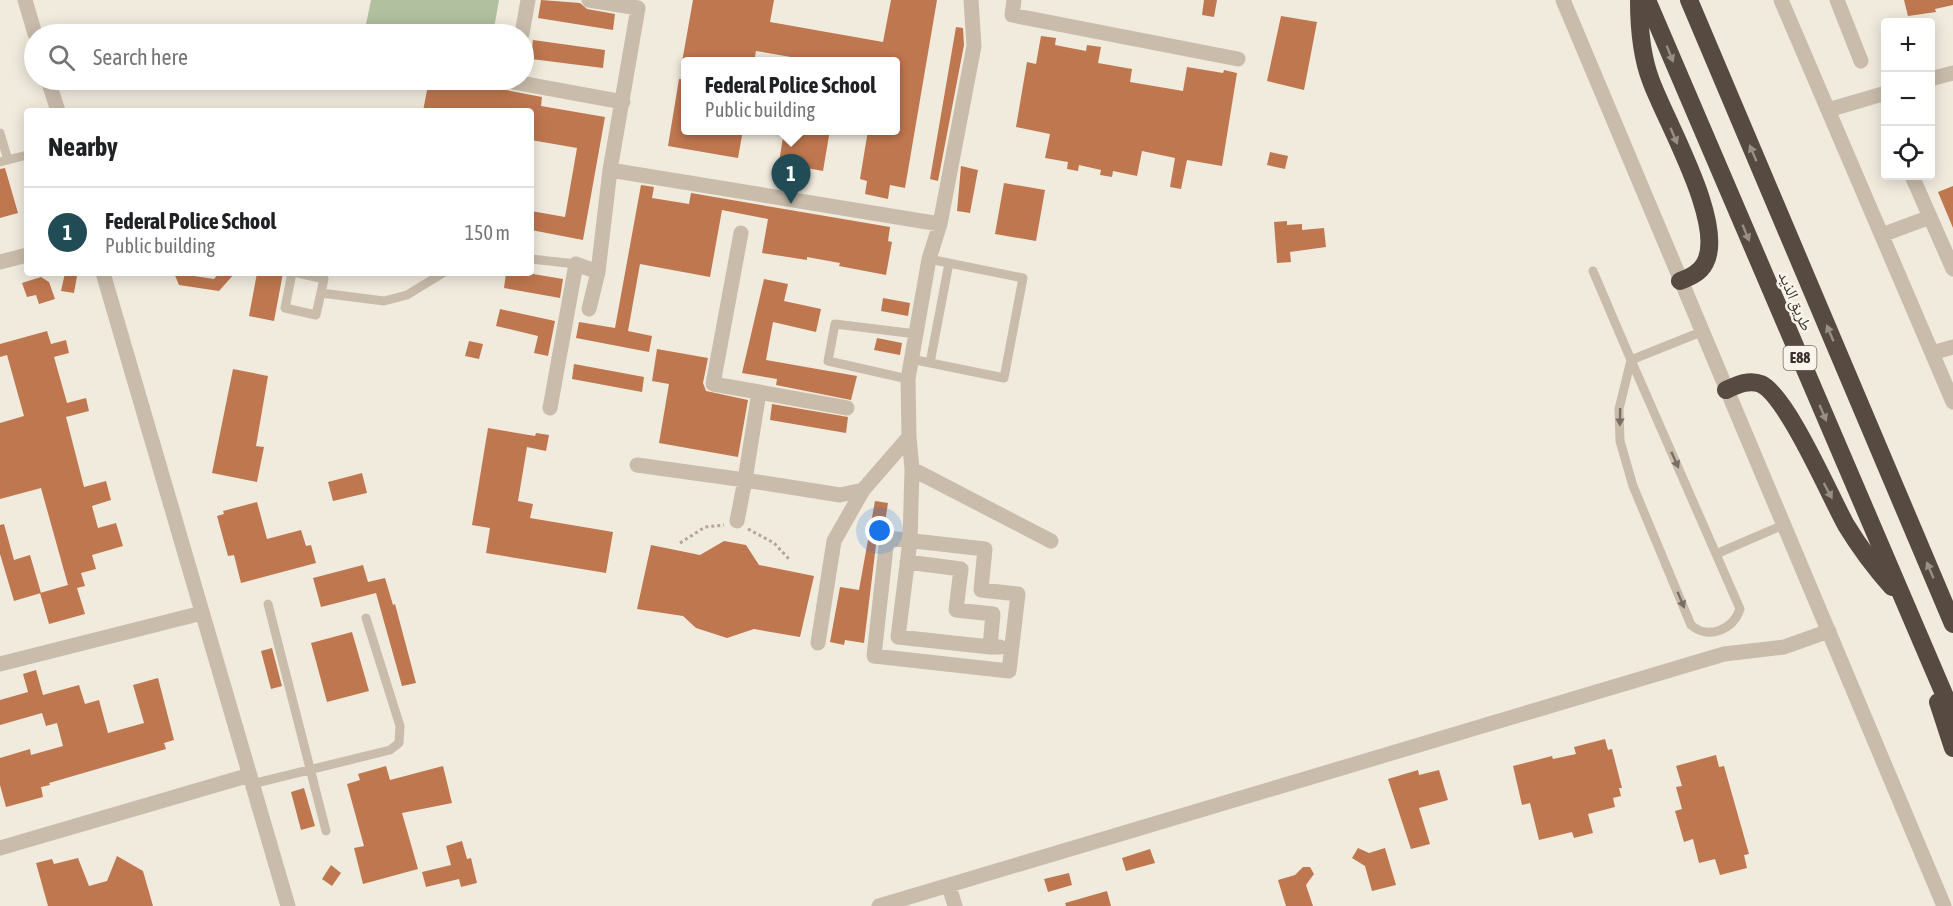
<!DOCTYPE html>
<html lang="en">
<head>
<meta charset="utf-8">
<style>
	:root { --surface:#fff; --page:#f2f2f2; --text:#202124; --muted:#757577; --line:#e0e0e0; --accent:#214c56 }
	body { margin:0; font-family:"Asap Condensed","Noto Naskh Arabic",sans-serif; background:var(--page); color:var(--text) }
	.controls { position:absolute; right:18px; top:18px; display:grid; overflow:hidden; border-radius:6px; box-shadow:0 3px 15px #0003 }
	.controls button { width:54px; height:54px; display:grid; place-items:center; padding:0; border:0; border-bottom:2px solid var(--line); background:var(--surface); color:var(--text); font:30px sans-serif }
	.you { position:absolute; left:880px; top:531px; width:21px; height:21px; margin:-15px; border:4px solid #fff; border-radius:50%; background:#1a73e8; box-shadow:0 0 0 9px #1a73e833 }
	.badge { display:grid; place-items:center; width:39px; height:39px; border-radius:50%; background:var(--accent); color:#fff; font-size:20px; font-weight:700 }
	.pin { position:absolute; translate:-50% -50px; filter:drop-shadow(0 2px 3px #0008) }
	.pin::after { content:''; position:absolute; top:32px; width:21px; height:18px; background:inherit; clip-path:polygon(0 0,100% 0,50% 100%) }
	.popup { position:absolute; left:681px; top:57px; width:219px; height:78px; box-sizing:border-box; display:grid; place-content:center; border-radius:6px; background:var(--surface); filter:drop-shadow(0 2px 4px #0005); font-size:20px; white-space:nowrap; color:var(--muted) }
	.popup b { font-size:22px; color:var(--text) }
	.popup::after { content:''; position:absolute; left:50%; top:100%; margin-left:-12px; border:12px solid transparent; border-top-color:var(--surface) }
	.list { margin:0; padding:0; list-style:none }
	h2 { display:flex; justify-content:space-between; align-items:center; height:78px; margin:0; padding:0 24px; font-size:26px }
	h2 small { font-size:20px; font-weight:400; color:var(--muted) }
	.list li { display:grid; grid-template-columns:39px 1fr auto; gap:18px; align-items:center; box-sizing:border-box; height:90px; padding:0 24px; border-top:2px solid var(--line) }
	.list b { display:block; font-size:22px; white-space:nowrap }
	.list p { margin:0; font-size:20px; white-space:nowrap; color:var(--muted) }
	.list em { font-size:20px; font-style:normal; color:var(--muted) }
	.icon { flex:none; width:33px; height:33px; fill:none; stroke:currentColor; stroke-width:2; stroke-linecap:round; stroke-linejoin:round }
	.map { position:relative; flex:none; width:1953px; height:906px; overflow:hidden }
	.search { position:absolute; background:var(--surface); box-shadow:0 3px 15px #0003; left:24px; top:24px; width:510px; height:66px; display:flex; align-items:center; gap:15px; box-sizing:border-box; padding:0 21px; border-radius:33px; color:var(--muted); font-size:22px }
	.panel { position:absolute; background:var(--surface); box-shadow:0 3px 15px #0003; left:24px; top:108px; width:510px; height:168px; border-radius:6px }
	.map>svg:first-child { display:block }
	.green { fill:#b1c09f }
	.building { fill:#bf774f }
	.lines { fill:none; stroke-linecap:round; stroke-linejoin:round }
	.path { stroke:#b5a695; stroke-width:3; stroke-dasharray:3 3; stroke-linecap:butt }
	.lane { stroke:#c9bcab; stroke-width:9 }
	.street { stroke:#c9bcab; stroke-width:15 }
	.highway { stroke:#574b41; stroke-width:18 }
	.oneway { fill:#988f85 }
	.oneway2 { fill:#796e64 }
	.labels { text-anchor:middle; stroke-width:5; stroke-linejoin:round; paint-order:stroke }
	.shield { fill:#f9f4eb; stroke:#716a64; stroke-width:1.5 }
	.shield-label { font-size:15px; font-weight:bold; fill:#372f2a }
	.street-label { font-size:16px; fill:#372f2a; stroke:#f9f4eb }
</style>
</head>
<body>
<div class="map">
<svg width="1953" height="906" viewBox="0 0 1953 906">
	<rect width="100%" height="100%" fill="#f1ebde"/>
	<path class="green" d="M371,0H499L493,34H364Z"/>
	<path class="building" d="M541,0L580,3L587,9L615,14L613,30L538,18Z
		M693,0H774L770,22L883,42L891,0H937L905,188L890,185L888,199L865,194L867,181L860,179L868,130H896V62H796L797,58L756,51L754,62H682Z
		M1204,0H1217L1214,17L1202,15Z
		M1904,0H1953V5L1935,9L1936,12L1908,16Z
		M1281,16L1317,22L1304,90L1267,81Z
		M956,27L963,28L964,45L938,181L930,179Z
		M1041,36L1056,38L1055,45L1086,51L1087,45L1101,47L1098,63L1132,69L1130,82L1183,91L1187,67L1223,73L1224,70L1237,73L1222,166L1187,160L1181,189L1170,187L1175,158L1142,151L1137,176L1113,171L1112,177L1100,175L1101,170L1079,165L1078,171L1067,169L1068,162L1045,158L1050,134L1016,127L1027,62L1036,64Z
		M533,40L605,50L603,68L531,59Z
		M679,79L686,80V130H743L738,158L668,146Z
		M429,80L451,83L452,80H476L475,84L542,97L541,106L605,117L583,240L531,230V211L565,217L577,148L531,140V111H423Z
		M784,130H830L823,171L779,163Z
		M1270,152L1288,156L1285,169L1267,165Z
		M961,166L978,170L970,213L957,211Z
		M5,168L18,213L0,218V169Z
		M1004,183L1045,190L1036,241L995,234Z
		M641,185L654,187L652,198L689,204L691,193L890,227L888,241L892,242L886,275L839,266L840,263L807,257V260L762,253L768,219L722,210L710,277L640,264L628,331L652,336L649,352L576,338L579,322L615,328Z
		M1953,186V228L1938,192Z
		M1287,221V225L1302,224V230L1324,228L1326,247L1290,252L1291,262L1277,263L1274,222Z
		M65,273L77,276L74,293L61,291Z
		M174,273L214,279L219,273H235L219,291L179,285Z
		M257,273H283L274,321L249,316Z
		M506,273H527L563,279L560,298L504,288Z
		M41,277L49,282L55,299L39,304L36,295L27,297L22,283Z
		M764,279L788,284L784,301L821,309L816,332L773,322L766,360L857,376L851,400L776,385L777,379L742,373Z
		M883,298L910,303L908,316L881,311Z
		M500,309L555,321L548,356L534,353L538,336L496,326Z
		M47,331L51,344L66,340L69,353L54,357L67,403L86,398L89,411L66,417L84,487L106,481L111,500L92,506L98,528L116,523L123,546L92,555L96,569L81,573L85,586L77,588L85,614L49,624L40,593L68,585L41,488L0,499V423L24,416L7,355L0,357V344Z
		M877,338L902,343L900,355L874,350Z
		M469,341L483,344L479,359L465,356Z
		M657,349L708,358L703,383L706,391L748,400L738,457L659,443L669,384L652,381Z
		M574,364L644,377L642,392L572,379Z
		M233,369L268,376L256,446L264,447L257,482L212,473Z
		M772,404L848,417L846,433L770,420Z
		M488,428L535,436L536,433L549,435L546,451L527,447L518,501L533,504L530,518L613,532L606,573L486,553L490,528L472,525Z
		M362,473L367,493L333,501L328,482Z
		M875,501L888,503L884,529L877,537L864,643L845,640L844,645L830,642L840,587L859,590Z
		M257,502L267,539L301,530L306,546L311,545L316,563L241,583L234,555L228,556L217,516L224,514L223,511Z
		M4,524L14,560L30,555L41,593L14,601L0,554V525Z
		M724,541L746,545L759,565L814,576L800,637L754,629L727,638L696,628L683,616L637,609L651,545L700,555Z
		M363,565L368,582L385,578L393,605L395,604L416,683L402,686L376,593L321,607L313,578Z
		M352,632L369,691L327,702L311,643Z
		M272,648L282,686L271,689L261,651Z
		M36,670L43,695L79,685L85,704L99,700L108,733L144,723L133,685L158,678L174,740L164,743L166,749L49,783L50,785L41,787L43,797L6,807L0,785V758L30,749L31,755L63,746L57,723L46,726L42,713L0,725V700L28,692L23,674Z
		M1605,739L1608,750L1612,749L1622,788H1619L1621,796L1613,798L1615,807L1588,814L1593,833L1574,838L1572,832L1539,840L1530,803L1522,805L1513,766L1552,756L1553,759L1576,754L1574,747Z
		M1716,755L1719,767L1724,766L1749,854L1744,855L1747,868L1720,875L1715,859L1699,863L1693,839L1684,842L1675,811L1682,809L1676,787L1682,786L1676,766Z
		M386,766L390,780L443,766L452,803L402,813L418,869L363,884L354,848L364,846L347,784L360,780L358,774Z
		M1418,770L1419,775L1439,770L1448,800L1419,808L1430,844L1411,849L1388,779Z
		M304,788L315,826L301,830L291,792Z
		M462,841L467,859L471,858L477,883L461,887L459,879L426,887L422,872L451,865L446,846Z
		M1358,848L1369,853L1385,848L1396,885L1372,891L1365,866L1352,858Z
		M1150,849L1155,863L1126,871L1122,858Z
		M117,856L143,871L153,906H48L36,863L52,859L54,864L78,858L89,886L107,881Z
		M331,865L341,873L332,886L322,879Z
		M1303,867H1310L1314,874L1306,885L1313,906H1286L1278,880L1295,875Z
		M1069,873L1072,885L1048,892L1044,879Z
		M1107,891L1111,906H1066L1065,903Z"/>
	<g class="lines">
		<path class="path" d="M748,529L774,543L789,559
			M680,543L705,527L724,525"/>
		<path class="lane" d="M0,133L8,160
			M0,162L27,155
			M531,259L576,264
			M1593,271L1631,360L1619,409L1620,441L1633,486L1691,625C1708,640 1733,630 1740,609L1716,554
			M292,273L285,308L316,315L324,279L298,273
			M321,293L384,301L407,295L443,273
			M1701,332L1631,360L1716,554L1783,525
			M911,359L1004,378L1023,278L929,259
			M930,363L949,263
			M908,379L828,361L835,324L916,334
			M268,604L326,831
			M252,784L390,750L399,743L400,726L366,618"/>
		<path class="street" d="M25,0L35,34
			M1014,0L1012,15L1238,59
			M1563,0L1944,906
			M1781,0L1953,402
			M1837,0L1861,61
			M522,34L528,0
			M1930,79L1953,73
			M48,80L58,111
			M514,80V82L623,102
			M1828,110L1886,93
			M610,170L940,224
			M1912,176L1953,269
			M741,233L713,384L759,392
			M1882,235L1930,217
			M0,262L27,255
			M103,273L288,906
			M589,309L598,272L610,170L638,8L589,0
			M1932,353L1953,347
			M550,408L576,264L598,272
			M847,408L759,392L745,480L840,495L863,490
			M909,437L908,379L929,259L940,224L974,46L971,0
			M637,465L745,480L737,521
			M912,469L910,541L898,637L990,647
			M887,538L985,549L981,590L1018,594L1009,671L874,656Z
			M907,562L961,569L956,610L993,614L990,647H1000
			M818,643L834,541L863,490L909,437L912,469L1051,541
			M0,664L202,613
			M0,848L250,775
			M949,886L955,906
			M879,906L1724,654L1784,647L1829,631"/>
		<path class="highway" d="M1639,0C1639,28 1641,55 1651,81C1666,122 1726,224 1705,263C1700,273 1690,277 1680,281
			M1647,0L1953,715
			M1689,0L1953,624
			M1726,390C1737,385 1749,379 1761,384C1787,396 1830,496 1846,525C1860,548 1875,568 1892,587
			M1938,702L1953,748"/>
	</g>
	<defs><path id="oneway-solid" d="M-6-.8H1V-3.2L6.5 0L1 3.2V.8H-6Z" transform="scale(1.5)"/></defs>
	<g class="oneway">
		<use href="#oneway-solid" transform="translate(1670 54) rotate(68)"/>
		<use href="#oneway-solid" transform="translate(1674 136) rotate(67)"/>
		<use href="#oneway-solid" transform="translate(1753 153) rotate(-113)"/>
		<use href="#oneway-solid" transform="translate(1746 233) rotate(67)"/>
		<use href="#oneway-solid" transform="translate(1830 333) rotate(-113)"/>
		<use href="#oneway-solid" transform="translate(1823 413) rotate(67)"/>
		<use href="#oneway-solid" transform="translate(1828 491) rotate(62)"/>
		<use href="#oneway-solid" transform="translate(1930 570) rotate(-113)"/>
	</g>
	<g class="oneway2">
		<use href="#oneway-solid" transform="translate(1620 417) rotate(91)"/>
		<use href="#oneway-solid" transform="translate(1675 460) rotate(66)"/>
		<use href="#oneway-solid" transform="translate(1681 600) rotate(67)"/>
	</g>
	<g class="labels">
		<rect class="shield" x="1783.5" y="346" width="33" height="24" rx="4.5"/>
		<g class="shield-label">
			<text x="1800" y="363">E88</text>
		</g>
		<g class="street-label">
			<text transform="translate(1796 301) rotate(67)" y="6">طريق الذيد</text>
		</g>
	</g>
</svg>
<div class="controls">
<button>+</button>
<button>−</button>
<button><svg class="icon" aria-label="locate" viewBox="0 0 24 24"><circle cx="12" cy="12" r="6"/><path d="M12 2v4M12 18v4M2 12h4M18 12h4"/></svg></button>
</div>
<div class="you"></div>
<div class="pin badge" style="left:791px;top:204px">1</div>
<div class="popup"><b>Federal Police School</b>Public building</div>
<div class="search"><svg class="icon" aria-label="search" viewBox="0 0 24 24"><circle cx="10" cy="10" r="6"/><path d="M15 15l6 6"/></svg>Search here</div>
<section class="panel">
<h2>Nearby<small></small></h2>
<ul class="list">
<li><span class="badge">1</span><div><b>Federal Police School</b><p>Public building</p></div><em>150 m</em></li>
</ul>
</section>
</div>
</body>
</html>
